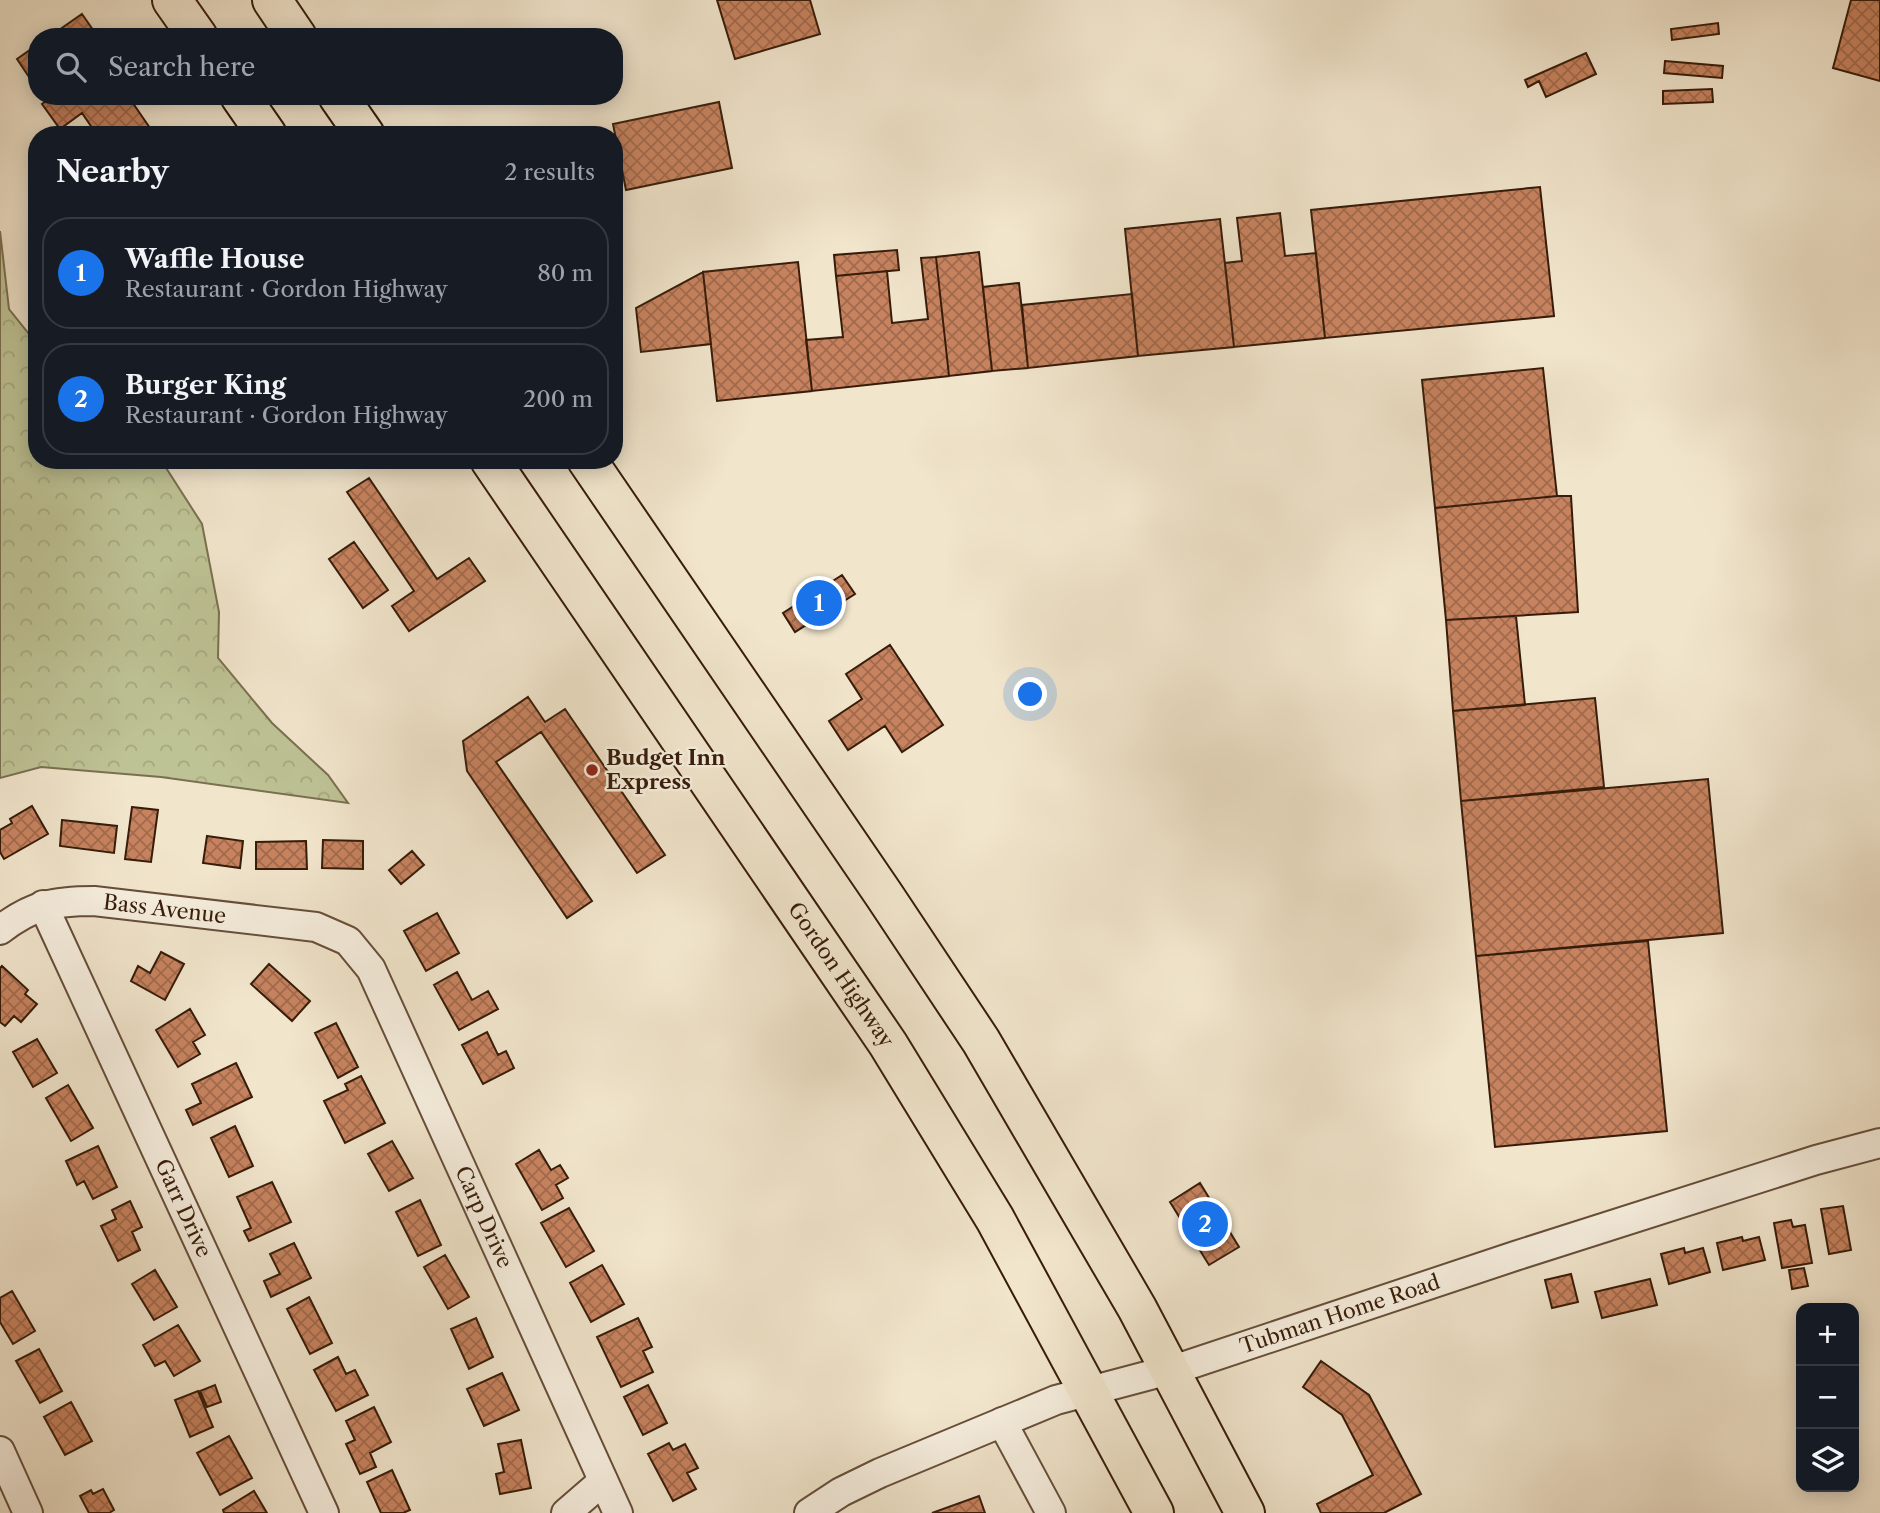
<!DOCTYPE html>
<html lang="en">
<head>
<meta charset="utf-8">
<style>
	:root { --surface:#171b24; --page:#20242c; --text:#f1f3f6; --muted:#9ea1a6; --line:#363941; --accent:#1a73e8 }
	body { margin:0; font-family:"Libre Caslon Text",serif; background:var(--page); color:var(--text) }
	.controls { position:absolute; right:21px; bottom:21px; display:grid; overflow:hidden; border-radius:14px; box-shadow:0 4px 18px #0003 }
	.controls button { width:63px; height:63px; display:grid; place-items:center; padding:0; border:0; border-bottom:2px solid var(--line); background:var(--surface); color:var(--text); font:35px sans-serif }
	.you { position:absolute; left:1031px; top:695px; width:24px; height:24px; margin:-18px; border:5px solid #fff; border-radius:50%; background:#1a73e8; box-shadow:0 0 0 10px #1a73e833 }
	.badge { display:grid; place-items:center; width:46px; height:46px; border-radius:50%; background:var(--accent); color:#fff; font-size:23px; font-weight:700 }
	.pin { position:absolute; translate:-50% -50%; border:4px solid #fff; box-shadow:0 2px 7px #0006 }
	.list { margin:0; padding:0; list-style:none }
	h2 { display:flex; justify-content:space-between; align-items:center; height:91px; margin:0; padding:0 28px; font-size:30px }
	h2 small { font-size:23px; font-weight:400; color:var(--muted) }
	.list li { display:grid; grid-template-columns:46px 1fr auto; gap:21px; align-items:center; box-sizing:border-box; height:112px; margin:0 14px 14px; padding:0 14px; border:2px solid var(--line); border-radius:28px }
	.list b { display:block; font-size:26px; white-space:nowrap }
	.list p { margin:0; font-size:23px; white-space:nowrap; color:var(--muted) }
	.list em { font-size:23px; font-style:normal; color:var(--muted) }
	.icon { flex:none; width:38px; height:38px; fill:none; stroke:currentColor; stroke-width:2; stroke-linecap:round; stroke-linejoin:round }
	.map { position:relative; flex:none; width:1880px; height:1513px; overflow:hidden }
	.search { position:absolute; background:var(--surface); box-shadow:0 4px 18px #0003; left:28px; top:28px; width:595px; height:77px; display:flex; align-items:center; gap:18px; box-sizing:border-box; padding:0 24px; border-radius:28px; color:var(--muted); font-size:26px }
	.panel { position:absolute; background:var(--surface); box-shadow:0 4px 18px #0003; left:28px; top:126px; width:595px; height:343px; border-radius:28px }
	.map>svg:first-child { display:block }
	.forest { fill:url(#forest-crowns); stroke:#7a704f; stroke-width:2 }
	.building { fill:url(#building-cross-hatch); stroke:#371c09; stroke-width:2 }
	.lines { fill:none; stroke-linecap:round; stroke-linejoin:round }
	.minor-casing { stroke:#664e3a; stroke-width:32 }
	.highway-casing { stroke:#371c09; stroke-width:42 }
	.minor { stroke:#f6eede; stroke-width:28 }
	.highway { stroke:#f1e5cc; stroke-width:38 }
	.poi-dot { fill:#8f2418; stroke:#f6eede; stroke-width:2.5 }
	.labels { text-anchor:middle; stroke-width:5; stroke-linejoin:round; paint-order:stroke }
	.poi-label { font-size:21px; font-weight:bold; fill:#371c09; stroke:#f6eede; text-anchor:start }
	.street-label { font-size:21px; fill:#371c09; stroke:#f6eede }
</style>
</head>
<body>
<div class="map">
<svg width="1880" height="1513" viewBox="0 0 1880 1513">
	<defs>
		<pattern id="forest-crowns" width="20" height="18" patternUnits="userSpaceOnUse" patternTransform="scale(1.75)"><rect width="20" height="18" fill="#bec395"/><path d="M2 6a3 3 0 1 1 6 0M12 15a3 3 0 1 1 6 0" fill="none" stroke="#a4a77f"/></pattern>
		<pattern id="building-cross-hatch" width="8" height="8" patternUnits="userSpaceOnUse" patternTransform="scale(1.75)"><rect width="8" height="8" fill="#c7835f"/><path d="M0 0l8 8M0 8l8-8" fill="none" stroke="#a26a4d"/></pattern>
	</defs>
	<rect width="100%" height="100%" fill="#f1e5cc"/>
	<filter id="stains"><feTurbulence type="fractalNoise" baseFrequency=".00286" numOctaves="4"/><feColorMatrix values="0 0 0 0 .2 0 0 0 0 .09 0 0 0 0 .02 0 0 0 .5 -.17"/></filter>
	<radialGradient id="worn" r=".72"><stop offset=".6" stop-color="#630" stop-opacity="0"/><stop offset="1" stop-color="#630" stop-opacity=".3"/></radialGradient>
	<path class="forest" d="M0,231L9,309L37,344V460H161L202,524L219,612L218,658L272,723L328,775L348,803L161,777L41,767L0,778Z"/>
	<path class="building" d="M717,0H810L820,34L735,59Z
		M1851,0H1880V81L1833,68Z
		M82,14L98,37H49Z
		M1718,23L1719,34L1672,40L1671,29Z
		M37,45V85L35,86L17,59Z
		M1586,53L1596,74L1546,97L1539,81L1528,87L1525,80Z
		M1665,61L1723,66L1722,78L1664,73Z
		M1712,89L1713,102L1663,104V91Z
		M53,96H128L152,131L146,135H97L82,113L60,129L42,104Z
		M719,102L732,168L626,190L613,124Z
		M1540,187L1554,316L1325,338L1311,210Z
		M1280,213L1285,256L1316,253L1325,338L1234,347L1225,263L1242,261L1237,218Z
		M1220,219L1234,347L1138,356L1125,229Z
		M897,250L899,270L836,276L834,255Z
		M979,252L992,371L949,376L936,257Z
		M936,257L949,376L812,391L806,340L843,337L836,276L887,271L892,323L928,319L921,258Z
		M798,262L812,391L717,401L703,272Z
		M703,272L711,344L641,352L636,308Z
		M1019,283L1028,368L992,371L983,287Z
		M1132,294L1138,356L1028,368L1022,305Z
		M1543,368L1557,496L1435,508L1422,380Z
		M369,478L437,579L469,558L485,581L409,631L392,606L414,591L347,492Z
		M1557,496H1571L1578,612L1446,620L1435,508Z
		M354,542L388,590L363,608L329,559Z
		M842,575L855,594L795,632L783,613Z
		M1516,616L1525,705L1453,711L1446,620Z
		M890,645L943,725L902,752L885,726L848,750L829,721L862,699L846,674Z
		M528,697L545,722L565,709L665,855L637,873L541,732L496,762L592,901L567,918L467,771L463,741Z
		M1595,698L1604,787L1461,801L1453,711Z
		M1708,779L1723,933L1476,956L1461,801Z
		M32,806L48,834L4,859L0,852V830L12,823L10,819Z
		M132,807L158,810L151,862L125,859Z
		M62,820L117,826L114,853L60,846Z
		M207,836L243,841L240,868L203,863Z
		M323,840L363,841V869L322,868Z
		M306,841L307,869H256V842Z
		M412,851L424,865L401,884L389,870Z
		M437,913L459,953L426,971L404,931Z
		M1648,941L1667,1131L1495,1147L1476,956Z
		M161,952L184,964L165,1000L131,981L138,966L150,973Z
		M269,964L310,1001L292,1021L251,984Z
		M2,966L28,990L25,994L37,1004L21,1022L14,1016L5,1026L0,1022V968Z
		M457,972L472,1000L488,991L498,1009L459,1030L434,985Z
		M190,1009L205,1035L193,1042L200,1054L178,1067L156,1030Z
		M336,1023L358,1067L338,1078L315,1033Z
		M487,1032L498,1055L506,1051L514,1068L483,1084L462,1045Z
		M37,1039L57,1073L33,1087L13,1052Z
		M236,1063L252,1097L193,1125L186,1110L201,1103L192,1084Z
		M361,1076L385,1123L345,1143L324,1101L348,1090L345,1084Z
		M68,1085L93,1128L71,1141L46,1098Z
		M235,1126L253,1166L229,1177L211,1138Z
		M392,1141L413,1178L389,1191L368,1154Z
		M98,1146L117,1187L93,1199L84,1181L77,1185L66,1161Z
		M539,1150L551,1170L560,1165L568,1178L556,1185L563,1198L542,1210L516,1164Z
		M272,1182L291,1222L249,1241L244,1231L251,1228L237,1197Z
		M1200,1183L1239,1247L1209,1265L1170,1202Z
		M420,1200L441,1245L418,1256L396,1212Z
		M130,1201L142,1227L132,1232L140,1250L118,1261L101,1226L116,1219L112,1210Z
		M1843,1206L1851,1250L1829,1254L1821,1209Z
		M569,1208L594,1251L566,1267L541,1223Z
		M1791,1220L1793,1227L1805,1225L1812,1263L1782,1268L1774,1223Z
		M1742,1237L1743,1241L1759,1237L1765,1260L1723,1270L1717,1243Z
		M294,1243L311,1278L271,1297L264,1281L280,1274L270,1254Z
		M1684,1248L1685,1253L1703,1248L1710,1272L1669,1284L1661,1254Z
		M445,1255L469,1297L448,1309L424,1267Z
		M602,1265L624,1304L591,1322L570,1283Z
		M1804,1268L1808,1286L1792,1289L1789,1270Z
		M155,1270L177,1307L154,1320L132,1284Z
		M1571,1274L1578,1302L1552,1308L1545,1280Z
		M1650,1279L1657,1305L1602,1318L1595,1292Z
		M12,1291L35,1331L13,1344L0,1322V1298Z
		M309,1297L332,1343L310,1354L287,1309Z
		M476,1318L493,1357L469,1369L451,1329Z
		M638,1318L652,1347L643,1351L653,1372L621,1387L597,1337Z
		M178,1325L200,1361L174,1376L165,1361L155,1366L143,1345Z
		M39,1349L62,1391L40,1403L16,1361Z
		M338,1357L346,1374L355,1370L368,1395L336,1411L314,1370Z
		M1321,1361L1369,1395L1421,1494L1384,1513H1321L1317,1504L1373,1475L1342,1415L1303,1387Z
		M502,1373L519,1410L484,1426L467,1389Z
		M215,1385L221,1402L207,1407L200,1391Z
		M648,1385L667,1423L643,1435L624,1397Z
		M198,1391L213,1427L190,1437L175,1400Z
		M71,1402L92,1441L65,1455L44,1417Z
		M374,1407L391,1442L370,1453L376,1467L360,1474L346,1444L355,1440L346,1421Z
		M229,1436L252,1478L220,1495L197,1453Z
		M521,1440L531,1488L500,1494L496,1474L504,1472L498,1444Z
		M669,1443L673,1450L685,1444L698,1468L687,1473L696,1489L673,1501L648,1454Z
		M392,1470L410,1510L403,1513H381L367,1482Z
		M103,1489L114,1510L109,1513H89L80,1496L91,1490L93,1494Z
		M254,1491L267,1513H224L223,1510Z
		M979,1496L985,1513H932Z"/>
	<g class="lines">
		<g class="minor-casing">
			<g id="minor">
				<path id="s1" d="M43,905L324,1513"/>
				<path id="s2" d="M0,930C32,905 54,901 94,901L316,927L348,941L371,969L618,1513"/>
				<path d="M1002,1422L1051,1513"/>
				<path d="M0,1451L28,1513"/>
				<path d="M566,1513L603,1481"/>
				<path id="s3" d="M809,1513L841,1492L880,1473L1056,1400L1188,1365L1515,1256L1816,1160L1880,1143"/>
			</g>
		</g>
		<g class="highway-casing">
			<g id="highway">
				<path d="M172,0L198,37"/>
				<path d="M272,0L297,37"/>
				<path d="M240,96L267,135"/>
				<path d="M338,96L365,135"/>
				<path id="s4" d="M490,460L888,1044L995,1219L1154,1513"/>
				<path d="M587,460L884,895L981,1041L1137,1308L1245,1513"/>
			</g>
		</g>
		<use href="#minor" class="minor"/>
		<use href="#highway" class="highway"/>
	</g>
	<circle class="poi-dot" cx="592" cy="770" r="7"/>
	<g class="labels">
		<g class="poi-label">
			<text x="606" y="765">Budget Inn<tspan x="606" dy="24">Express</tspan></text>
		</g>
		<g class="street-label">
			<text dy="7" stroke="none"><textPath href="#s2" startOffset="172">Bass Avenue</textPath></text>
			<text dy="7" stroke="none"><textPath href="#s4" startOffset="623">Gordon Highway</textPath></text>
			<text dy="7" stroke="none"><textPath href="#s1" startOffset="334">Garr Drive</textPath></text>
			<text dy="7" stroke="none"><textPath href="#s2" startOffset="668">Carp Drive</textPath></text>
			<text dy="7" stroke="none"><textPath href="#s3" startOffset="569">Tubman Home Road</textPath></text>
		</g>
	</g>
	<rect width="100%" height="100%" filter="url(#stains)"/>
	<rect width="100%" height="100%" fill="url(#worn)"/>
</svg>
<div class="controls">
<button>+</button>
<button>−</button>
<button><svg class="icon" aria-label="layers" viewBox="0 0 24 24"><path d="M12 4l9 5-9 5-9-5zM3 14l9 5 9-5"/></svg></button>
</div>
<div class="you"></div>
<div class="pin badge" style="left:819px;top:603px">1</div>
<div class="pin badge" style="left:1205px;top:1224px">2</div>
<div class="search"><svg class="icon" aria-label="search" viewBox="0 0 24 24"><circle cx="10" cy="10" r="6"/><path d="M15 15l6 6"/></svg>Search here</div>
<section class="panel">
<h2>Nearby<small>2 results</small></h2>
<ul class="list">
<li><span class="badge">1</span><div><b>Waffle House</b><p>Restaurant · Gordon Highway</p></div><em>80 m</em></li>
<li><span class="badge">2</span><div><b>Burger King</b><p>Restaurant · Gordon Highway</p></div><em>200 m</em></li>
</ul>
</section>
</div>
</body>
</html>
